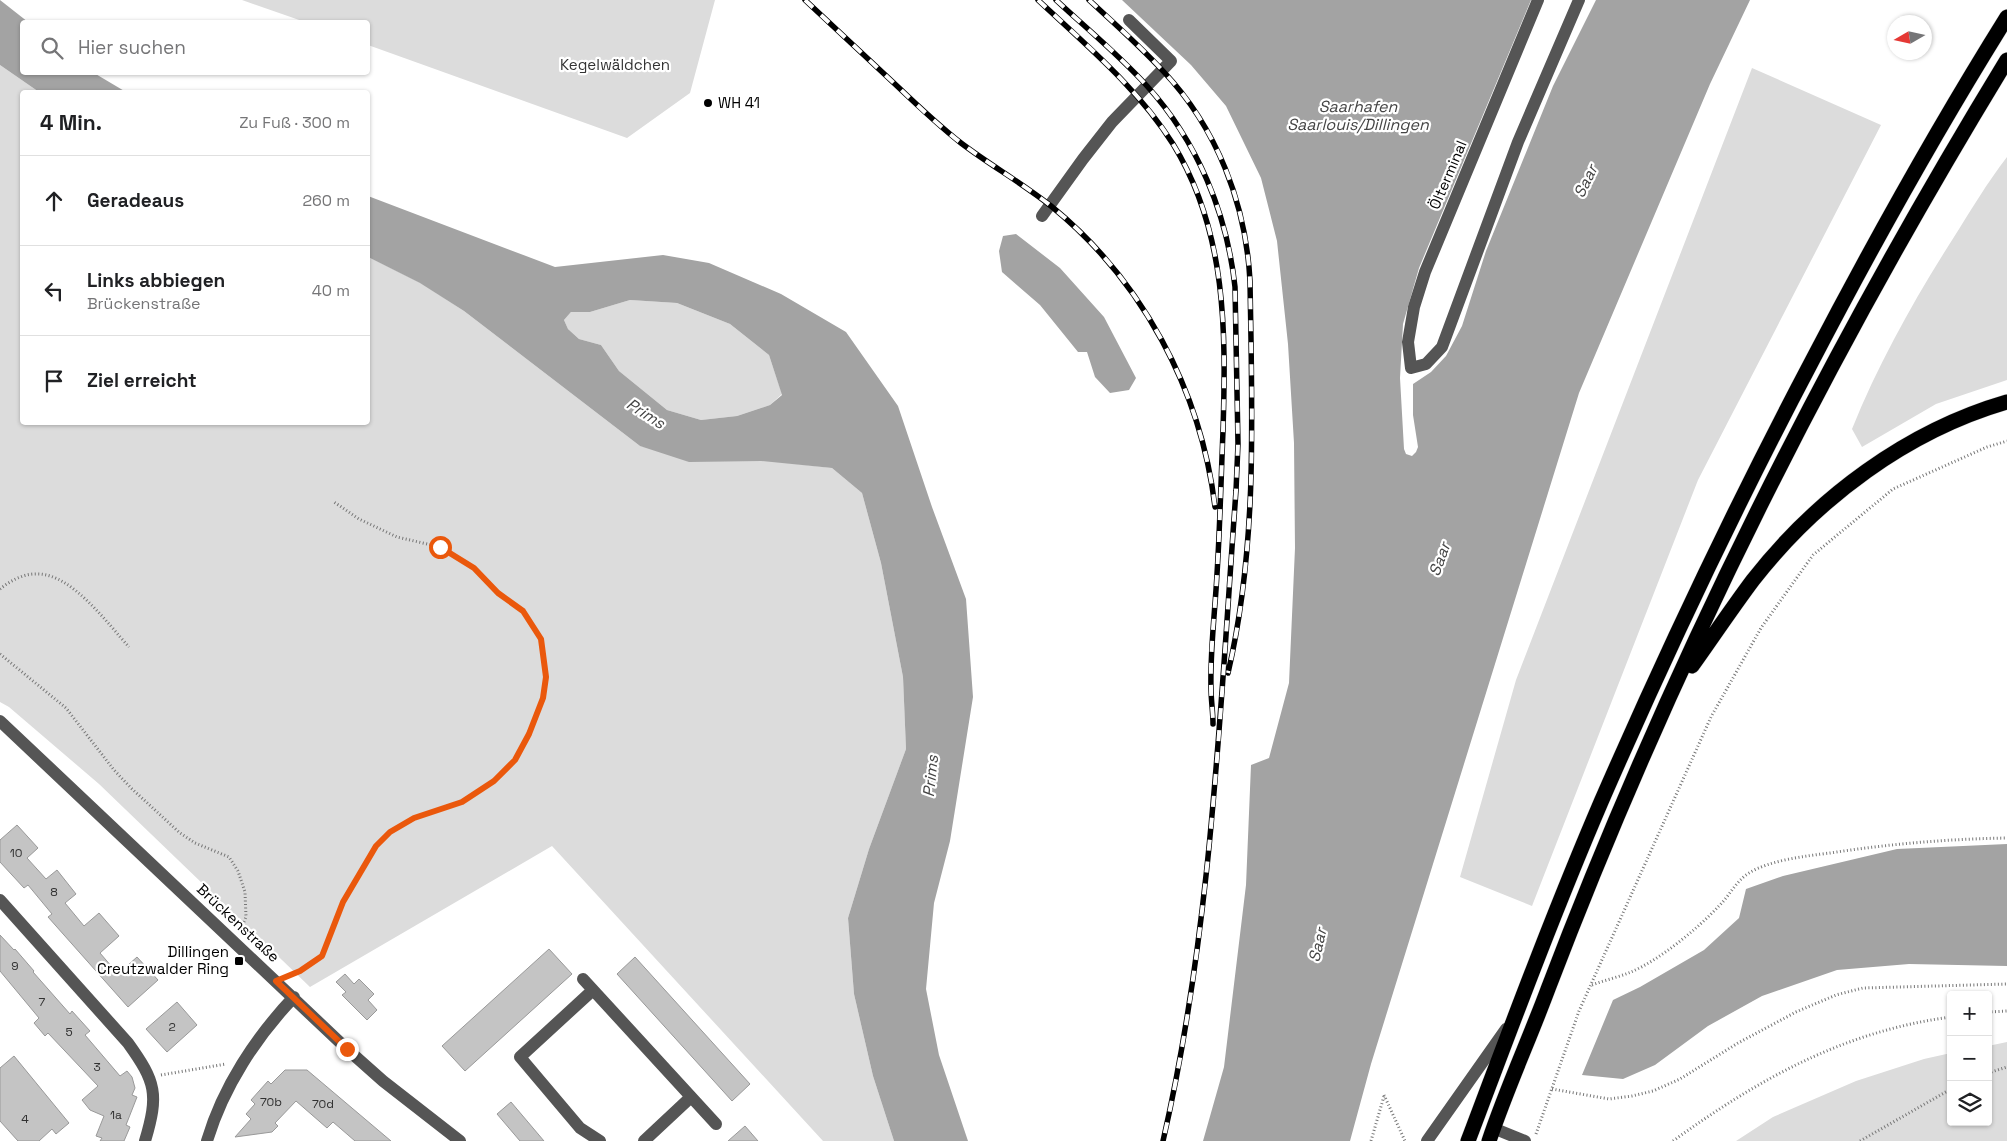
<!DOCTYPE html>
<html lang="de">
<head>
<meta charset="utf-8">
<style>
	:root { --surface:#fff; --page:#f6f6f6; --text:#202124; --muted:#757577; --line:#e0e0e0 }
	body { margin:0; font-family:"Space Grotesk",sans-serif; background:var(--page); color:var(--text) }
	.controls { position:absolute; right:15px; bottom:15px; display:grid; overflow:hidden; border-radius:5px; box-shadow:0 1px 4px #0004 }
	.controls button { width:45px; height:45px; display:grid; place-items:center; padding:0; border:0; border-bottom:1px solid var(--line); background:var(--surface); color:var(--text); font:25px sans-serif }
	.compass { position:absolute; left:1887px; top:15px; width:45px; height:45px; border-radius:50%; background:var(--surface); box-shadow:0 1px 4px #0004; rotate:261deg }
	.stop { position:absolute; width:15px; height:15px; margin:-11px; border:4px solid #ea580c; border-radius:50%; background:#fff }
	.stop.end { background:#ea580c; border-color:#fff; box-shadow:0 1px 5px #0008 }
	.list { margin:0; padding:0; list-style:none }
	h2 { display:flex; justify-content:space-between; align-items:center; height:65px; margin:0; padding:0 20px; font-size:21px }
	h2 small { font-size:16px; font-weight:400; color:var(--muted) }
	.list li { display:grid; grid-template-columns:32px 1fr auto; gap:15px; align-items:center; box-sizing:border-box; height:90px; padding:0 20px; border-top:1px solid var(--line) }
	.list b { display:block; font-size:19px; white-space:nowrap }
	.list p { margin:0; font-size:16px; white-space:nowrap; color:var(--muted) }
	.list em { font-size:16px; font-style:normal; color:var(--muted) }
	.icon { flex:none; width:28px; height:28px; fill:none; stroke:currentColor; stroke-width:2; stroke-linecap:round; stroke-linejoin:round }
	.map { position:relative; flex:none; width:2007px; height:1141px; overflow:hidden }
	.search { position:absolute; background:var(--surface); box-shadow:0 1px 4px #0004; left:20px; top:20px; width:350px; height:55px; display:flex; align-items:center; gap:12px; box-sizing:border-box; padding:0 18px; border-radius:5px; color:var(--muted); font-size:19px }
	.panel { position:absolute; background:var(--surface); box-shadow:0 1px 4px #0004; left:20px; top:90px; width:350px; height:335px; border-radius:5px }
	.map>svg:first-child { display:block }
	.green { fill:#dcdcdc }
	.water { fill:#a3a3a3; fill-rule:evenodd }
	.building { fill:#c4c4c4; stroke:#999 }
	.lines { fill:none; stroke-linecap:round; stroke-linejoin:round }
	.highway-casing { stroke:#dbdbdb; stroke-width:16 }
	.path { stroke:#777; stroke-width:3; stroke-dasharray:1 2.5; stroke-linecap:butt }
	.minor { stroke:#555; stroke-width:12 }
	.highway { stroke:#000; stroke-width:15 }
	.rail-casing { stroke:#000; stroke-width:5.5 }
	.rail { stroke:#fff; stroke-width:4; stroke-dasharray:11; stroke-linecap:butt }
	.route { stroke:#ea580c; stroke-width:6 }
	.poi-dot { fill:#000; stroke:#fff; stroke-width:2 }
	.labels { text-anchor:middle; stroke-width:4.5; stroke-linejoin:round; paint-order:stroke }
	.number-label { font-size:12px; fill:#313131 }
	.park-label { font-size:15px; fill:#333; stroke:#fff }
	.poi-label { font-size:15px; fill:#000; stroke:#fff; text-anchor:start }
	.street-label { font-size:15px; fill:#000; stroke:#fff }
	.water-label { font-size:16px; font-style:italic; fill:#444; stroke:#fff }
</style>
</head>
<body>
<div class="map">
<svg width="2007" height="1141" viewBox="0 0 2007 1141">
	<rect width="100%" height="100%" fill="#fff"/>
	<path class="green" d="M242,0H715L690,93L627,138L368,45V22H305Z
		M0,65L39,92H22V422H368V257L421,283L464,311L640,446L832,468L862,493L881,563L903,677L906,749L869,849L848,918L854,994L873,1076L894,1141H823L552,846L310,987L99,784L9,707L0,702Z
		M1752,68L1881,125L1698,480L1532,906L1460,877L1516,680Z
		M2007,157V380L1936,404L1862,447L1852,429C1879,362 1915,298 1954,237C1971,210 1987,183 2007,157Z
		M630,300L677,303L730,324L769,355L782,394L770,405L737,416L701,420L667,410L619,371L601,345L579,339L568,329L564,320L571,312H590Z
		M2007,1042V1141H1736L1773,1117L1856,1081L1924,1059L1951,1053V1122H1988V1046Z"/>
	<path class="water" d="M0,0L28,22H22V72L94,73L126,92H39L0,65Z
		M1122,0H1531L1419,268L1403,324L1400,378L1404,449L1406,454L1412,456L1416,452L1418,447L1413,415V384L1431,372L1446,356L1462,326L1486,251L1553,86L1596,0H1750L1710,84L1579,393L1371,1064L1350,1141H1203L1224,1067L1246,885L1251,765L1269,758L1289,683L1295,548L1294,443L1288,344L1277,241L1261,178L1226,106L1191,65Z
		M368,196L555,267L663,255L709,263L781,294L846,332L898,406L932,507L966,599L973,697L950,841L934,903L926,989L939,1055L968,1141H894L873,1076L854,994L848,918L869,849L906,749L903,677L881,563L862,493L832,468L761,461L689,462L640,446L464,311L420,283L368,257ZM630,300L677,303L730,324L769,355L782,395L770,405L737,416L701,420L667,410L619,371L601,345L579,339L568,329L564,320L571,312H590Z
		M1016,234L1060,268L1104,317L1136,378L1129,390L1110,393L1095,377L1087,352H1078L1040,305L1002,272L999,251L1003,236Z
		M2007,844V966L1909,964L1837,970L1762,996L1708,1026L1655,1065L1623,1079L1582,1075L1613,1000L1640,987L1704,950L1739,918L1746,889L1783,876L1897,849Z"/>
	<path class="building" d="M17,825L38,848L27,858L46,879L57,870L76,894L65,903L84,926L99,913L119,936L100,953L118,974L137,957L158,980L128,1007L48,917L52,914L28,885L24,888L0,862V840Z
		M0,935L14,950L15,949L34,971L33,972L70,1014L72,1011L90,1031L85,1035L120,1076L127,1071L132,1077L135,1088L132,1095L137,1097L126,1125L130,1127L124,1141H100L102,1138L96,1136L104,1116L90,1110L82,1100L98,1086L48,1033L45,1036L34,1023L39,1018L0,971Z
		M549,949L572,974L465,1071L442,1046Z
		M635,957L750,1084L732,1101L617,974Z
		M345,974L354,984L359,979L374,994L368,1000L377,1010L367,1020L342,995L346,992L336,982Z
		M177,1002L197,1025L167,1052L146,1029Z
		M14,1056L69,1123L56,1134L52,1129L39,1141H18L0,1121V1068Z
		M285,1070H307L391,1141H355L333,1122L327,1128L296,1101L275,1123L278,1126L272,1132L235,1137L251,1119L246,1114L255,1104L251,1100L268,1081L271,1084Z
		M511,1102L544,1141H520L497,1114Z
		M745,1126L758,1141H728Z"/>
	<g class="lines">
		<g class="highway-casing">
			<path id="highway" d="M1692,666C1712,638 1732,608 1753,580C1817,498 1907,431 2007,402
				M1468,1141C1511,1027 1553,914 1601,802C1666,653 1736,505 1812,361C1873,244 1937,129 2007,17
				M1489,1141C1506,1090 1529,1040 1548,989C1671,666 1827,355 2007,60"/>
		</g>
		<path class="path" d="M0,589C10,581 24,573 38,574C72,574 108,624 129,647
			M0,654L66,708L114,770L131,788L180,833L195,843L229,857L238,871L245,892L246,917L240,932
			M288,976L301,971L322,957L343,902L376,846L390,832L414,818L463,802L494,781L515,760L529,734L543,699L546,677L541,639L523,611L498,593L475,569L440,547L397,537L359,519L334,502
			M1592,985C1605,980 1619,977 1631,972C1661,959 1697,929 1719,906C1730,895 1736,881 1749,873C1770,860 1806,856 1830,853C1889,844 1947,839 2007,838
			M1988,1012L2007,1011
			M1988,1073L2007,1067
			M161,1075L226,1064
			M1552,1089L1609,1099L1632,1096L1653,1091L1680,1079L1738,1043L1796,1012L1836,995L1863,988L2007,984
			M1384,1095L1405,1141
			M1536,1134L1579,1011L1711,717L1761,628L1813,555L1893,489L1987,447L2007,441
			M1371,1141L1384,1096
			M1673,1141C1759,1079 1844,1031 1951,1017
			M1860,1141L1951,1089"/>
		<path class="minor" d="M1538,0L1425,272L1414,307L1408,342L1411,368L1426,364L1442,347L1518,142L1579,0
			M1042,216L1083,159L1112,122L1171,61L1129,20
			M0,721L347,1049L383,1081L460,1141
			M0,900L128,1043C156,1082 159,1094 145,1141
			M583,979L716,1124
			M593,990L520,1057L580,1128L600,1141
			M1493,1128L1525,1141
			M207,1141C223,1087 256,1037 294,997
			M644,1141L691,1097
			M1427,1141L1506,1029"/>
		<use href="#highway" class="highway"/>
		<g class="rail-casing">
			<path id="rail" d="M805,0C835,28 866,57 896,85C917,105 938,125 961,143C990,165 1022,183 1051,206C1142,280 1201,390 1215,507
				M1038,0C1085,44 1138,88 1173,144C1227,232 1226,332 1223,431C1221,479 1220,526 1217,574C1215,612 1210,650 1211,688C1211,700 1213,712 1213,724
				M1056,0C1086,28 1119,55 1147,86C1197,141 1227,213 1235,287L1238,444L1236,491C1220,708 1212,928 1163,1141
				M1089,0C1114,23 1140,46 1163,71C1217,128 1246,204 1250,281C1252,411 1258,545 1228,673"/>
		</g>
		<use href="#rail" class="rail"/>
	</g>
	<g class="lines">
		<path class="route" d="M347,1049L276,981L300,971L322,956L343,902L376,846L390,832L414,818L462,802L494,781L515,760L529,734L543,698L546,677L541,639L523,611L498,593L474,568L440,547"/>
	</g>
	<g class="poi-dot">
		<circle cx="708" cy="103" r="5"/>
		<rect x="234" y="956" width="10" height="10" rx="2.5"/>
	</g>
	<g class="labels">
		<g class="number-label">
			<text x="16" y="857">10</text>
			<text x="54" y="896">8</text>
			<text x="15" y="970">9</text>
			<text x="42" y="1006">7</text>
			<text x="172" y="1031">2</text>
			<text x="69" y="1036">5</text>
			<text x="97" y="1071">3</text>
			<text x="271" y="1106">70b</text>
			<text x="323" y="1108">70d</text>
			<text x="116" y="1119">1a</text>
			<text x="25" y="1123">4</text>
		</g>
		<g class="park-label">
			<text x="615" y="70">Kegelwäldchen</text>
		</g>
		<g class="poi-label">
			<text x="718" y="108">WH 41</text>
			<text x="229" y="957" text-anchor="end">Dillingen<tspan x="229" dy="17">Creutzwalder Ring</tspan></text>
		</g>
		<g class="street-label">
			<text transform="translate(1448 175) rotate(-67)" y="5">Ölterminal</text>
			<text transform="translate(238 923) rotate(43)" y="5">Brückenstraße</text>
		</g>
		<g class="water-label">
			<text x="1358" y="112">Saarhafen<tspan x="1358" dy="18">Saarlouis/Dillingen</tspan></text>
			<text transform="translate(1585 181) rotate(-64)" y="6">Saar</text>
			<text transform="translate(646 413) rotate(33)" y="6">Prims</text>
			<text transform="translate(1439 559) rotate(-70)" y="6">Saar</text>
			<text transform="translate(930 776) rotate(-84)" y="6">Prims</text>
			<text transform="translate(1317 945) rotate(-77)" y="6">Saar</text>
		</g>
	</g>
</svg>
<div class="controls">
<button>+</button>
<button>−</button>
<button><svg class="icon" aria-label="layers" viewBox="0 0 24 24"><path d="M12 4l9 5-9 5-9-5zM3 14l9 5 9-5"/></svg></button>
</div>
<svg class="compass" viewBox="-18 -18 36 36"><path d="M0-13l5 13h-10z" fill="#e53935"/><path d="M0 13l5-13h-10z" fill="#757577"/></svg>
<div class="stop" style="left:440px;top:547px"></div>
<div class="stop end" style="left:347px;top:1049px"></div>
<div class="search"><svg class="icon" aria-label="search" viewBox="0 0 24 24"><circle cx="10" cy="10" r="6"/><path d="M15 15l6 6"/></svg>Hier suchen</div>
<section class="panel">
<h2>4 Min.<small>Zu Fuß · 300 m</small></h2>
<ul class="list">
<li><svg class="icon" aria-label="ahead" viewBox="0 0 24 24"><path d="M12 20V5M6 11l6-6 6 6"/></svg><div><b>Geradeaus</b></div><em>260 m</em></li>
<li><svg class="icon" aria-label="left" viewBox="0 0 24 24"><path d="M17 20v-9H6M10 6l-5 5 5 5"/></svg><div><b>Links abbiegen</b><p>Brückenstraße</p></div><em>40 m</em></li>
<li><svg class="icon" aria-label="arrive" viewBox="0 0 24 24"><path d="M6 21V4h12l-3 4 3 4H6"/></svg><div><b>Ziel erreicht</b></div></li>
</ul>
</section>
</div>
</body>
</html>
